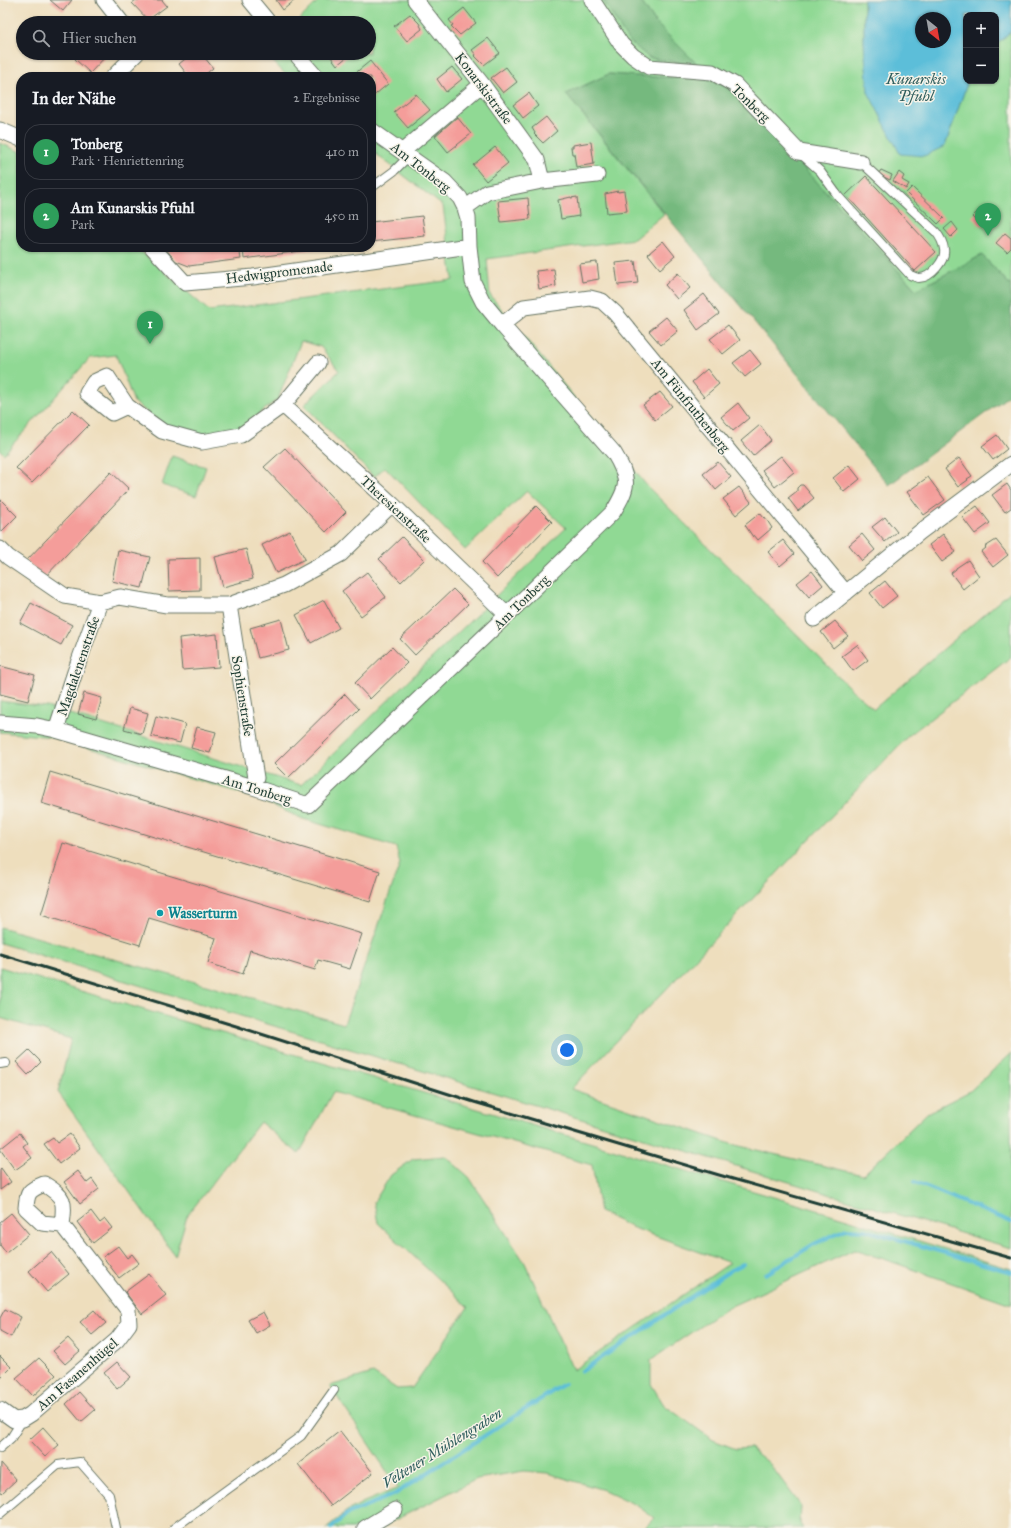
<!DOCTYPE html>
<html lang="de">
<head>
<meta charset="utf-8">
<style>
	:root { --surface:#171b24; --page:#20242c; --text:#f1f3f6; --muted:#9ea1a6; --line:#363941; --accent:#c8321e }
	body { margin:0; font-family:"IM FELL Great Primer",serif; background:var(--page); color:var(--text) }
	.controls { position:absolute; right:12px; top:12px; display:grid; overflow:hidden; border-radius:8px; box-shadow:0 1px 3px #0004 }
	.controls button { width:36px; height:36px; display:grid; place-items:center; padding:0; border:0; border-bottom:1px solid var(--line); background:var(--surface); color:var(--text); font:20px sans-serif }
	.compass { position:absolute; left:915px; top:12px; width:36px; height:36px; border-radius:50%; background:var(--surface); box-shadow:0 1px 3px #0004; rotate:149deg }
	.you { position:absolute; left:567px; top:1050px; width:14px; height:14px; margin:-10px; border:3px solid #fff; border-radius:50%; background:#1a73e8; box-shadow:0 0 0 6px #1a73e833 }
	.badge { display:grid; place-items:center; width:26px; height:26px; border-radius:50%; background:var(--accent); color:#fff; font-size:13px; font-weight:700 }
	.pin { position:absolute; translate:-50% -33px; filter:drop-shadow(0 1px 2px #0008) }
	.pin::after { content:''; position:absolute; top:21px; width:14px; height:12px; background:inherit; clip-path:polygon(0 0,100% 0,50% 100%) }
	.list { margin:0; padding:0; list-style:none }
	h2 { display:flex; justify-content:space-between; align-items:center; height:52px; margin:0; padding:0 16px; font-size:17px }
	h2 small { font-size:13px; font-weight:400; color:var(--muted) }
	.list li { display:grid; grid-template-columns:26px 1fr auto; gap:12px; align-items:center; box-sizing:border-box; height:56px; margin:0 8px 8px; padding:0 8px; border:1px solid var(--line); border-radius:16px }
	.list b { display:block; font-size:15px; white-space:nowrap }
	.list p { margin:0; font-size:13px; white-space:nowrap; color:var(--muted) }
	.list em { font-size:13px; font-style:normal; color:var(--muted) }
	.icon { flex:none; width:22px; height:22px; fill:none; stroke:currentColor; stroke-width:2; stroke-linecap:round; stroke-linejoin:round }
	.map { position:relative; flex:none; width:1011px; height:1528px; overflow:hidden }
	.search { position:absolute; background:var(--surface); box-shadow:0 1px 3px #0004; left:16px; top:16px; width:360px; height:44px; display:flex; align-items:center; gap:10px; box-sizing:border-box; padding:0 14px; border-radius:22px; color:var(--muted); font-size:15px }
	.panel { position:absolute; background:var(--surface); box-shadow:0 1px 3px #0004; left:16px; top:72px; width:360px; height:180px; border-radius:16px }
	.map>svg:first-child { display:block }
	.green { fill:#90d994; stroke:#588b64 }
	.forest { fill:#74b97e; stroke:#4a7b59 }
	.water { fill:#5bbed9; stroke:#3d7e86; fill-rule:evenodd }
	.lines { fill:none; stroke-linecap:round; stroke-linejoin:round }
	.stream { stroke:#5bbed9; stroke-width:4 }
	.building { fill:#f49d9a }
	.service-casing { stroke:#677564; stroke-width:10 }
	.minor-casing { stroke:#677564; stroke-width:17 }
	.service { stroke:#fff; stroke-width:8 }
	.minor { stroke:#fff; stroke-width:15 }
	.rail { stroke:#1f3d34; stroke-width:3 }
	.culture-dot { fill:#0f9aa8; stroke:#f7f3e8; stroke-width:1.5 }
	.labels { text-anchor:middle; stroke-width:3; stroke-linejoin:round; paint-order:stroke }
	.street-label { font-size:14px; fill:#1f3d34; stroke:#f7f3e8 }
	.culture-label { font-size:14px; font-weight:bold; fill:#0d838f; stroke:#f7f3e8; text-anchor:start }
	.water-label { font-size:15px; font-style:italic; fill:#2e5d5d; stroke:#f7f3e8 }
</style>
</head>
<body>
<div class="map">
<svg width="1011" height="1528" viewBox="0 0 1011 1528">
	<rect width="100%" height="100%" fill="#f7f3e8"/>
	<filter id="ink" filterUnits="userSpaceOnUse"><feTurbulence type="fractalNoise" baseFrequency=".025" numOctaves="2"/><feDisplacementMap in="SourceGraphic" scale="8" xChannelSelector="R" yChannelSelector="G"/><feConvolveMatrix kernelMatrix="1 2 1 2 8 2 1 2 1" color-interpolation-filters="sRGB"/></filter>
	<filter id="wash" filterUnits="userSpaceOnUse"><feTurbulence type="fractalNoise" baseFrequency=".012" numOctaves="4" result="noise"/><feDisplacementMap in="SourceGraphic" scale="16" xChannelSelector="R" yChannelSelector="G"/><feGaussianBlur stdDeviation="0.9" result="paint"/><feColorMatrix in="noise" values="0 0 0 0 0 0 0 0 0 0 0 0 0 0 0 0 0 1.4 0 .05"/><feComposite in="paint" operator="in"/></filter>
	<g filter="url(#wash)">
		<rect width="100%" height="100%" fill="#eedebd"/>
		<path class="green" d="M319,0H603L613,15L649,58L697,65L655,22L640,0H864V43L945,146L968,81H996V45L1011,31V286L982,255L916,290L730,87L709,78L652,77L609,74L566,94L664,214L634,239L487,259L490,295L648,487L852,690L874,709L1011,591V657L908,736L571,1089L731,1144L863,1175L927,1113L970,1091L1011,1054V1248L845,1199L0,943V927L344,1024L400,864L396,847L303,819L254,797L52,737L0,732V701L47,707L301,785L566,528L527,491L465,550L385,467L374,477L304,405L339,371L321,347L301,341L278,399L238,430L202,435L163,425L134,402L116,355L90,358L4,454L0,450V143L21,152V247H136L209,311L453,280L443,206L371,150V77H288L265,53H369V23H296Z
			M172,456L206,467L196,496L162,485Z
			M0,967L834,1215L1011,1269V1304L884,1259L854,1250L727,1308L651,1360V1384L664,1405L713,1440L736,1449L750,1448L769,1463L801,1506L800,1524L803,1528H644L654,1518L636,1505L604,1490L547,1473L524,1471L477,1479L389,1523L383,1528H326L347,1511L364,1502L398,1488L330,1386L373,1373L397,1389L412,1388L468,1307L378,1223L374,1202L391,1175L413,1159L445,1156L469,1177L525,1263L573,1370L730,1263L631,1227L600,1212L592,1165L333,1092L299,1154L260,1122L187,1216L175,1256L58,1092L71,1039L0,1018Z"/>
		<path class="forest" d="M603,0H640L655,22L698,65L649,58L627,39Z
			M609,74L652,77L709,78L730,87L916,290L982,255L1011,286V394L889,485L566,94Z"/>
		<path class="water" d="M864,0H1011V31L996,45V15H966V81H968L945,146L924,156L900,154L868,92L864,43ZM921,18H945V42H921Z"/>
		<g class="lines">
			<path class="stream" d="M915,1182L1011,1222
				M766,1274L814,1244L846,1229L866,1230L1011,1272
				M582,1371L731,1270L743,1264
				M331,1528L347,1514L395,1494L564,1384"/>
		</g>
		<g id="blocks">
			<path class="building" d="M50,0H72L63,11Z
				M136,0H162L167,6L148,20L132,3Z
				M276,0H295L283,10Z
				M464,8L476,23L460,35L451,26L453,25L449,20Z
				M410,14L419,23L422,29L407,41L394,26Z
				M488,38L500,53L484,65L475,56L476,55L472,50Z
				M81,53H105L107,55L90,73L75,59Z
				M201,53L213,68L202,77H189L179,64L190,55L194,59Z
				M328,53H352L337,65Z
				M370,61L388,84L371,98V77H354L353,75Z
				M452,67L462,79L446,92L437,79Z
				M506,67L517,82L503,93L491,78Z
				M529,93L538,106L523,118L513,105Z
				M416,94L430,110L408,128L394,112Z
				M457,117L471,134L448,152L435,136Z
				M546,117L557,131L543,143L534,134L535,133L532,128Z
				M591,142L594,164L576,167L574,154H572L571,147H573V145Z
				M495,147L508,163L486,181L473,165Z
				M881,170L892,175L890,180L878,174Z
				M899,172L904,176L902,180L909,184L906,189L893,181Z
				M866,176L936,252L915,271L846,195Z
				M912,187L944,218L938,224L906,193Z
				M618,191V192L624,191L627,211L607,213L605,194Z
				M571,197V198L577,197L579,216L561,219L558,200Z
				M528,198L530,219L501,222L498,201Z
				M980,209L989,217L981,226L972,217Z
				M422,216L425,236L371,242V222Z
				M952,222L958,230L951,237L944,229Z
				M1005,233L1011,238V248L1007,252L996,243Z
				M663,241L675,256L660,269L648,254Z
				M164,247H239L241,259L189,266L176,261Z
				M243,247H323V248L244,259Z
				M635,261L638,283L618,285L615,263Z
				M597,262L599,279L582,282L579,264Z
				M554,269L556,286L539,289L536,271Z
				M678,273L690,288L677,299L665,285Z
				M704,294L719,314L698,330L684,310Z
				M666,317L678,331L661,345L649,331Z
				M728,325L740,340L723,354L710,339Z
				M750,350L761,364L745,377L733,363Z
				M707,369L719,384L704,397L692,382Z
				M660,392L672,406L655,420L643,405Z
				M738,403L749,418L733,431L721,417Z
				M73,410L89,425L32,483L16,468Z
				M760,425L771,440L753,456L741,441Z
				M997,435L1007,449L993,460L982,446Z
				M285,448L346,512L326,532L264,467Z
				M781,456L794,472L775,487L762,470Z
				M959,458L972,476L967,479L968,480L958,487L945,469Z
				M718,462L731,477L716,490L703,474Z
				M849,465L860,479L844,492L833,478Z
				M111,472L129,489L44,578L26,561Z
				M928,477L945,500L924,515L907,492Z
				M1007,484L1011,490V508L1005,512L992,495Z
				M800,485H803L814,498L798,511L788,498L797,491V488Z
				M739,487L751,502L736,515L723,499Z
				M0,499L17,516L0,533Z
				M536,506L552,522L497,578L482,562Z
				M977,506L990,523L975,534L962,517Z
				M760,513L764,518L765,517L772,528L758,540L754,535L753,537L745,525Z
				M885,517L897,532L885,542L872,527Z
				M290,531L305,559L276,573L262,545Z
				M862,534L875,550L862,561L849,545Z
				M943,534L956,552L942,562L929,545Z
				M402,537L424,560L401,582L379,559Z
				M783,540L794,554L780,566L768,552Z
				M996,540L1008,555L993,567L981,552L986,548L985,547Z
				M246,549L253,579L223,587L215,557Z
				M118,550L150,557L142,588L112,581Z
				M200,558V590L169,591L168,559Z
				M968,560L979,576L963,589L951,573L956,569V568Z
				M812,571L823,585L809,597L797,583Z
				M367,572L386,597L361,616L342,591Z
				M885,581L897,596L882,608L870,593Z
				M453,589L468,604L415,655L400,639Z
				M324,600L339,628L311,643L296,615Z
				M31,603L72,625L61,645L20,623Z
				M281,619L289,650L258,658L250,628Z
				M835,621L848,636L833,648L821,632Z
				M217,634L219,667L182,670L179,638Z
				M857,645L868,660L853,671L842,656Z
				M392,647L407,663L370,699L355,683Z
				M0,666L35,675L28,701L0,694Z
				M84,693L102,698L96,719L78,714Z
				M345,694L359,709L288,778L274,764Z
				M130,708L148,713L142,734L124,729Z
				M156,716L185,724L180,743L151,736Z
				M197,727L216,732L210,753L191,748Z
				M50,772L380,871L370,902L41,803Z
				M63,843L362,934L350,969L318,960L315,970L250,950L243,974L208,963L216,938L149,918L140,945L41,915Z
				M29,1050L41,1062L28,1075L16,1062Z
				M20,1133L27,1143L23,1146L32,1158L15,1170L0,1149Z
				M70,1134L80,1148L59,1164L44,1144L53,1138L57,1143Z
				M1,1168L11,1182L0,1190V1169Z
				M78,1171L87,1183L92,1179L99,1189L80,1204L64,1182Z
				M91,1211L100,1223L105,1219L112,1228L93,1243L77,1222Z
				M11,1213L29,1234L6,1253L0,1245V1222Z
				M118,1246L127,1258L132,1254L139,1263L119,1278L103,1257Z
				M51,1252L69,1274L47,1292L29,1271Z
				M149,1274L166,1295L142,1314L125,1292Z
				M5,1309L21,1317L11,1337L0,1331V1318Z
				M94,1310L106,1323L92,1335L80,1322Z
				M263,1312L270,1325L256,1333L248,1320Z
				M68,1338L80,1351L65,1364L53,1351Z
				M0,1356L11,1367L0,1378Z
				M39,1358L56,1375L33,1396L16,1378Z
				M117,1362L131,1377L117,1389L104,1373Z
				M79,1392L95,1410L81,1422L66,1404Z
				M43,1427L59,1445L45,1457L29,1440Z
				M340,1431L373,1473L331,1506L298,1464Z
				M1,1463L16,1480L2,1493L0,1490Z"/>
		</g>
	</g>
	<g filter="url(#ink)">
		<use href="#blocks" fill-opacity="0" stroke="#677564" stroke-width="1"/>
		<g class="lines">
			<g class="service-casing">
				<path id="service" d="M802,155L820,171L838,196L910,275C913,276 917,278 919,278C931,278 946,260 944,249C943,242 940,237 936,232L861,162
					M371,188L394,171L409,156
					M0,1064L6,1063
					M0,1448L11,1438L23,1419
					M0,1514L58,1465L80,1462L109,1495L116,1528
					M174,1528L301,1436L334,1390"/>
			</g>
			<g class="minor-casing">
				<path id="minor" d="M104,0L122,23
					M250,0L269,23
					M415,0L482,84L537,160L542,181
					M592,0L621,44L633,56L649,67L712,72L735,85L799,152L861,162
					M295,53L316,77
					M113,77L137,53
					M0,130L21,139
					M403,151L482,84
					M465,208L487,192L542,181L597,175
					M152,247L185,283L253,277L469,246
					M502,325L524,307L590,298L602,301L615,313L846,593
					M283,405L392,504L507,615
					M127,406L112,413L87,393L94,382L107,376L127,406L162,431L202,442L241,435L283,405L318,363
					M0,549L8,557L65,596L100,602L120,597L167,605H229L284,585L341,554L392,504
					M229,605L256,778L253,787
					M814,619L920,532L1011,464
					M0,723L37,726L56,730L253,787L308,805L507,615L613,512C629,486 630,480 614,453L502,325L483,302L473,282L469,246L468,218L465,208L460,198L445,182L371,130
					M56,730L75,672L100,602
					M0,1410L14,1420L23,1419L31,1414L117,1340L129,1324L128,1310L62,1225C65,1201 65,1197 44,1184C29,1190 27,1192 26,1208L42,1223L62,1225
					M365,1528L395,1510"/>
			</g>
			<use href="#service" class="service"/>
			<use href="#minor" class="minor"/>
			<path class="rail" d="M0,954L236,1026L474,1102L719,1175L1011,1258"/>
		</g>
	</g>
	<circle class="culture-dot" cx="160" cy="913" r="4"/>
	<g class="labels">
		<g class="street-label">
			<text transform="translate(484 88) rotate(53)" y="5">Konarskistraße</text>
			<text transform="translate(751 103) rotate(44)" y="5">Tonberg</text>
			<text transform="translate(421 167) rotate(38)" y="5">Am Tonberg</text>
			<text transform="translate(279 272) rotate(-7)" y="5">Hedwigpromenade</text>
			<text transform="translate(691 405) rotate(51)" y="5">Am Fünfruthenberg</text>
			<text transform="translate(396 509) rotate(43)" y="5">Theresienstraße</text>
			<text transform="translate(521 602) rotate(-44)" y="5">Am Tonberg</text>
			<text transform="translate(78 666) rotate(-71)" y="5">Magdalenenstraße</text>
			<text transform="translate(243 696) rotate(81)" y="5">Sophienstraße</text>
			<text transform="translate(257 789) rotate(17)" y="5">Am Tonberg</text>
			<text transform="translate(77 1374) rotate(-41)" y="5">Am Fasanenhügel</text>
		</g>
		<g class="culture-label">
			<text x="168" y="918">Wasserturm</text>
		</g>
		<g class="water-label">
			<text x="916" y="84">Kunarskis<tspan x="916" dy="17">Pfuhl</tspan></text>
			<text transform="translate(442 1448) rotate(-32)" y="5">Veltener Mühlengraben</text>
		</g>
	</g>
</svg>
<div class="controls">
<button>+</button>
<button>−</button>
</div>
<svg class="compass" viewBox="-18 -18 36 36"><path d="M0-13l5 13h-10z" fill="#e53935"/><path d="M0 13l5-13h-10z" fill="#9ea1a6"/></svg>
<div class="you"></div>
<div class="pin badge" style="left:150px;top:344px;background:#2e9e5b">1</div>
<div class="pin badge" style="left:988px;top:236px;background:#2e9e5b">2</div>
<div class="search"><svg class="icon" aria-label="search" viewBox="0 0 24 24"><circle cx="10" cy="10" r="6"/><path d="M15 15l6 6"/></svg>Hier suchen</div>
<section class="panel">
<h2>In der Nähe<small>2 Ergebnisse</small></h2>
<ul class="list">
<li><span class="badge" style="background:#2e9e5b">1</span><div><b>Tonberg</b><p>Park · Henriettenring</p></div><em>410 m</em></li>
<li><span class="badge" style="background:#2e9e5b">2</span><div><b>Am Kunarskis Pfuhl</b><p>Park</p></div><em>450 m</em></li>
</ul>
</section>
</div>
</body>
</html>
